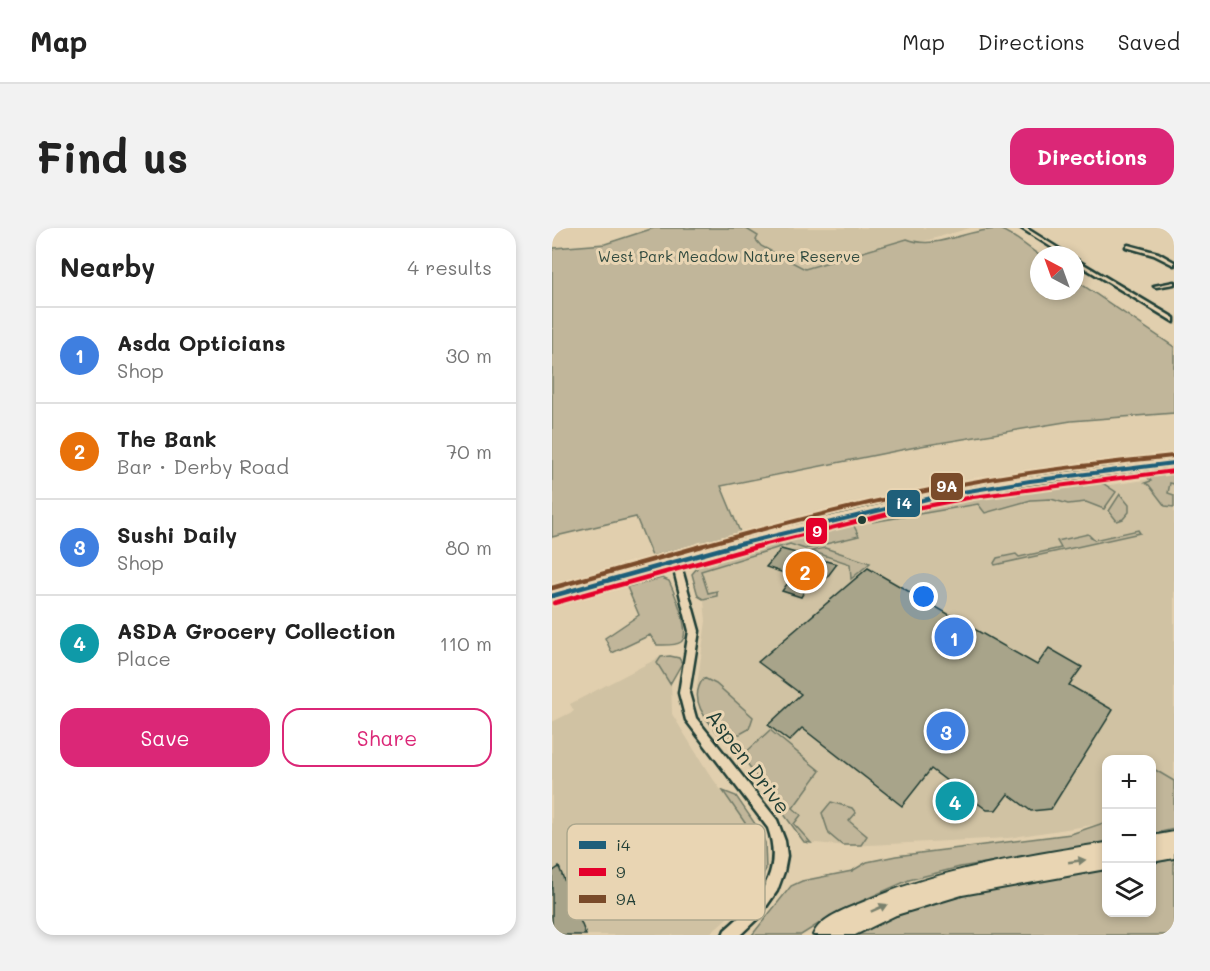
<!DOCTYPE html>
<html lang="en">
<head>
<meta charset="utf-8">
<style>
	:root { --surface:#fff; --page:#f2f2f2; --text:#222; --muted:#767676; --line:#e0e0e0; --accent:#db2777 }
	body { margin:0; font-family:Mali,sans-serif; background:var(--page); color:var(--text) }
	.controls { position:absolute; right:18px; bottom:18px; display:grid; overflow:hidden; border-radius:12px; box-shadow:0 3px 9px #0003 }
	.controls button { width:54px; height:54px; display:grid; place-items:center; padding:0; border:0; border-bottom:2px solid var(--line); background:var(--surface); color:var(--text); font:30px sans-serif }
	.compass { position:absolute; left:478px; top:18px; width:54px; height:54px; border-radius:50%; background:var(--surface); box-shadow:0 3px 9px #0003; rotate:319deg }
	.you { position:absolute; left:372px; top:369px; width:21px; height:21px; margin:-15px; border:4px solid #fff; border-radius:50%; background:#1a73e8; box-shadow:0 0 0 9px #1a73e833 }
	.badge { display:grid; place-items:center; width:39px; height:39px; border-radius:50%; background:var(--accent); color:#fff; font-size:20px; font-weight:700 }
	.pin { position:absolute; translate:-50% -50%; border:3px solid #fff; box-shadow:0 2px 6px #0006 }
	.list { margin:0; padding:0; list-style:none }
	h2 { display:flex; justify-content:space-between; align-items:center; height:78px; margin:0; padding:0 24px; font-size:26px }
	h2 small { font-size:20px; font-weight:400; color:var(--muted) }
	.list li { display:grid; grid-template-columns:39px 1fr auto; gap:18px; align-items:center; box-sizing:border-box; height:96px; padding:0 24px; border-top:2px solid var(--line) }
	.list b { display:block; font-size:22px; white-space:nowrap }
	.list p { margin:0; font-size:20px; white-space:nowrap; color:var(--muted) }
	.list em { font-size:20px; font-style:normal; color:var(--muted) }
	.actions { display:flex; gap:12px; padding:18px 24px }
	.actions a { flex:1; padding:14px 0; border:2px solid var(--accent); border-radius:18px; text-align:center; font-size:21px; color:var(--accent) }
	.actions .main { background:var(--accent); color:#fff }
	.icon { flex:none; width:33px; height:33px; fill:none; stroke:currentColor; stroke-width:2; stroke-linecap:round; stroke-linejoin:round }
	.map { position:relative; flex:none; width:622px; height:707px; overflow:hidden; border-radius:18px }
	header { display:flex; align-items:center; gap:36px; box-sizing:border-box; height:84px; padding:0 30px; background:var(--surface); border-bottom:2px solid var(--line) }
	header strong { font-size:28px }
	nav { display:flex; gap:33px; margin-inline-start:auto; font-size:21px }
	.intro { display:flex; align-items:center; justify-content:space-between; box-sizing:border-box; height:144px; padding:0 36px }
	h1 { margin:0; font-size:42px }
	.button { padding:15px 27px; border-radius:18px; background:var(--accent); color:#fff; font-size:21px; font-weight:700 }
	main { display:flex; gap:36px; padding:0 36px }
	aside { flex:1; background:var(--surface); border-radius:18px; box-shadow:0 3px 9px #0003 }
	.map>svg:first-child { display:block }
	.built { fill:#d0c2a3 }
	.green { fill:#c1b69a; stroke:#707a67; stroke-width:1.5 }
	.building { fill:#a8a48a; stroke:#1f3d34; stroke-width:1.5 }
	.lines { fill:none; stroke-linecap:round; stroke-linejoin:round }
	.street-casing { stroke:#1f3d34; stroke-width:5 }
	.primary-casing { stroke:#1f3d34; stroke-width:5 }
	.highway-casing { stroke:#1f3d34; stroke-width:4 }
	.street { fill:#e9d5b3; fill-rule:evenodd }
	.primary { fill:#e9d5b3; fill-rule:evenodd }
	.highway { fill:#e9d5b3; fill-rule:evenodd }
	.bus-1-far1-casing { stroke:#e9d5b3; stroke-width:8 }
	.bus-1-casing { stroke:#e9d5b3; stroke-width:9 }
	.bus-2-far1-casing { stroke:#e9d5b3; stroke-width:8 }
	.bus-2-casing { stroke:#e9d5b3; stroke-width:9 }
	.bus-3-far1-casing { stroke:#e9d5b3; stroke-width:8 }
	.bus-3-casing { stroke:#e9d5b3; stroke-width:9 }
	.bus-1-far1 { stroke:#1f5f7a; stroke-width:4 }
	.bus-1 { stroke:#1f5f7a; stroke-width:4.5 }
	.bus-2-far1 { stroke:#e4002b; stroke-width:4 }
	.bus-2 { stroke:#e4002b; stroke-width:4.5 }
	.bus-3-far1 { stroke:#7a4b2a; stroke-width:4 }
	.bus-3 { stroke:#7a4b2a; stroke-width:4.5 }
	.oneway { fill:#7a816d }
	.bus-dot { fill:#1f3d34; stroke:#e9d5b3; stroke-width:2 }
	.labels { text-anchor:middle; stroke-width:6; stroke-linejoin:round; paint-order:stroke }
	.far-park-label { font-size:15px; fill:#2f493e; stroke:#e9d5b3 }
	.near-street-label { font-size:21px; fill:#1f3d34; stroke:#e9d5b3 }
	.key { fill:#e9d5b3; stroke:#aca78d; stroke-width:1.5 }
	.key-label { font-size:16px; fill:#1f3d34 }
	.line-badge { stroke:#e9d5b3; stroke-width:2 }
	.badge-label { font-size:16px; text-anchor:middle; font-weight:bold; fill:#fff }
</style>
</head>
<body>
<header>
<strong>Map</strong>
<nav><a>Map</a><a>Directions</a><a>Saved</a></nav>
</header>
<div class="intro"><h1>Find us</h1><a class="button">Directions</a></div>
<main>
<aside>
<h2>Nearby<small>4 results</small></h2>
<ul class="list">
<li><span class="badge" style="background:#3f7fe0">1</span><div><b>Asda Opticians</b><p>Shop</p></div><em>30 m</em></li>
<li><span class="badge" style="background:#e8710a">2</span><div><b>The Bank</b><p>Bar · Derby Road</p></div><em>70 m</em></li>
<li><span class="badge" style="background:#3f7fe0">3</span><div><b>Sushi Daily</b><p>Shop</p></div><em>80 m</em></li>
<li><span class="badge" style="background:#0f9aa8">4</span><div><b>ASDA Grocery Collection</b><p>Place</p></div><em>110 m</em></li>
</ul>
<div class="actions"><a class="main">Save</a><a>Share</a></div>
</aside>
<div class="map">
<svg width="622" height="707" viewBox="0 0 622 707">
	<rect width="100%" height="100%" fill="#e1cfae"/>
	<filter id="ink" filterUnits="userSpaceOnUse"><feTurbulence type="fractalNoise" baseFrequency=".0167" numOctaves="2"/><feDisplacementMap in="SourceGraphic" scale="12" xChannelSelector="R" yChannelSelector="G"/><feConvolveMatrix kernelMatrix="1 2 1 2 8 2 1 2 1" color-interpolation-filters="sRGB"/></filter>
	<g filter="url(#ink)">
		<path class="built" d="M193,0H418L366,15L355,11L253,41L208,18Z
			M622,248V578L600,584V532H554V595L456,610L297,618L252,614L196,534L156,495L148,482L145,458L154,393L149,343L303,297L402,279Z
			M112,427L119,450L120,486L156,544L200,605L209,642L193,674L156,707H0V494L22,483L18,476Z"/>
		<path class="green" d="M102,0H193L206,8L204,12L209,18L253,41L355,11C385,23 416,0 447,1C461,6 475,19 487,27V63H523V52L622,119V185L519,193L369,218L169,258L188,304L100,328L84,289L0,309V24L2,20L53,16Z
			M622,246V256L618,255L616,265L622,267V279L613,278L597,257L593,255L599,253L596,250L598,249Z
			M531,251L552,256L564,264L552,281L534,274L516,276L499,271L479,272L433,285L426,276L320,294L362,278Z
			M568,266L577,277V284L571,291L565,293L557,283Z
			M301,296L307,308L253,321L238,316L149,343L156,365L165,363V368L151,371L146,368L140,346L152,332L271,300Z
			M586,302L588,305L443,337L442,335L445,330L464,326L467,329L509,320L505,313L536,306L542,312Z
			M273,320L318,335L299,351L298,336L259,323Z
			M110,350L117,353C122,364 140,405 129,414C123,418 112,417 105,417L98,407L60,425L53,410L87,387L75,359Z
			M118,428L127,430L130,435L118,456L105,435L109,429Z
			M152,450L164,456L201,489L197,501L188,506L169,508C154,492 135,471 152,450Z
			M218,502L268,543L241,580L249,587L242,596L259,615L252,614L190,528Z
			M600,540L622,553V601L600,606Z
			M171,563L184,568L208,603L213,615L214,641L199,666L200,605Z
			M279,574L300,580L304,585L297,593L315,608L309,617H290L277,606L270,585Z
			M554,594V615L408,639L357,652L287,683L249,707H200L239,658L250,653L300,643L315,634L344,628L519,606Z
			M622,631V707H300C381,668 466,654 554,641V684H600V635Z"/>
		<path class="building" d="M229,321L285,336L269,357L258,354L249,369L230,363L241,348L214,339Z
			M316,340L485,437L497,420L530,439L517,457L561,482L499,581L479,583L456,566L444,582H435L416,568L401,587L390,578L404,560L379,541L350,578L250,500L237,513L216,497L249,466L206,434Z
			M7,639L34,707H0V644Z"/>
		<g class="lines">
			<g class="street-casing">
				<path id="street" d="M469,0H474L517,27H512Z
					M576,17L606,25L622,34V37L602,27L574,19Z
					M523,31L622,90V94L523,34Z
					M622,54V56L604,59L602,58Z
					M124,331L128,334L147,403L137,465L144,490L225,592L233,613L235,628L232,644L225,663L207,689L188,707H171L173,702C206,673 232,646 216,600L134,492L127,465L137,403L120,334Z"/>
			</g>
			<g class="primary-casing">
				<path id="primary" d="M622,231V239L458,259L361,277L225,310L0,374V362L225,301L361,269L458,251Z"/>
			</g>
			<g class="highway-casing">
				<path id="highway" d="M622,604V630L600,634V608Z
					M554,615V641L410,667L344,687L303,707H261C268,690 292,682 309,675C388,641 470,628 554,615Z"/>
			</g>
			<use href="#street" class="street"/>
			<use href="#primary" class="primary"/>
			<use href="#highway" class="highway"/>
			<g class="bus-1-far1-casing">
				<path id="bus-1-far1" d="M175,319L392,267L478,253L622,235"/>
			</g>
			<g class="bus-1-casing">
				<path id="bus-1" d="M0,368L180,318"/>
			</g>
			<g class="bus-2-far1-casing">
				<path id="bus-2-far1" d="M202,319L344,284L421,269L622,243"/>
			</g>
			<g class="bus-2-casing">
				<path id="bus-2" d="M2,375L208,318"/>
			</g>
			<g class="bus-3-far1-casing">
				<path id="bus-3-far1" d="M145,319C236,294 328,270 421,254C487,242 554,235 621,228"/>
			</g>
			<g class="bus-3-casing">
				<path id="bus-3" d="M0,360L150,318"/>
			</g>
			<use href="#bus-1-far1" class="bus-1-far1"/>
			<use href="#bus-1" class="bus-1"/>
			<use href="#bus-2-far1" class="bus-2-far1"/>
			<use href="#bus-2" class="bus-2"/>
			<use href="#bus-3-far1" class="bus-3-far1"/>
			<use href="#bus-3" class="bus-3"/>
		</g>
		<defs><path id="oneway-solid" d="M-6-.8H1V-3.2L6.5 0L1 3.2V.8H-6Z" transform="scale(1.5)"/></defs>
		<g class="oneway">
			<use href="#oneway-solid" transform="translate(525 633) rotate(-8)"/>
			<use href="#oneway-solid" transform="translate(327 680) rotate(-24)"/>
		</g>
	</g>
	<circle class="bus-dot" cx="310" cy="292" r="5"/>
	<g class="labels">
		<g class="far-park-label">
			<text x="177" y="34">West Park Meadow Nature Reserve</text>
		</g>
		<g class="near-street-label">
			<text transform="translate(196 534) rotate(53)" y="7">Aspen Drive</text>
		</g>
	</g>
	<rect x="15" y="596" width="198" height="96" rx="9" class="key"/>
	<rect x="27" y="613" width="27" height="8" fill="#1f5f7a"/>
	<rect x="27" y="640" width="27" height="8" fill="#e4002b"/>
	<rect x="27" y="667" width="27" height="8" fill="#7a4b2a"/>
	<g class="key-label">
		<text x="64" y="623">i4</text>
		<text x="64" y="650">9</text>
		<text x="64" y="677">9A</text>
	</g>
	<g class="line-badge">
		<rect x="378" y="244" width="34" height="29" rx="6" fill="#7a4b2a"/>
		<rect x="334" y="261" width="35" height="29" rx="6" fill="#1f5f7a"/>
		<rect x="253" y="289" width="23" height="28" rx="6" fill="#e4002b"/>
	</g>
	<g class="badge-label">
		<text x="395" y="264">9A</text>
		<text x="352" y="281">i4</text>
		<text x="265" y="309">9</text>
	</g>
</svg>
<div class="controls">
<button>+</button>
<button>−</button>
<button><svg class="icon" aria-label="layers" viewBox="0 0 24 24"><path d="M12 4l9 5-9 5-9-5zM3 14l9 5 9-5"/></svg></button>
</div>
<svg class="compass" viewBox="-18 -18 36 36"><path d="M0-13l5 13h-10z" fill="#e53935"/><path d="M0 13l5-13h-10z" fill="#767676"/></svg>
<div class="you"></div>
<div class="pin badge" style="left:402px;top:409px;background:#3f7fe0">1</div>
<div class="pin badge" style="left:253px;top:343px;background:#e8710a">2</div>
<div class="pin badge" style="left:394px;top:503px;background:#3f7fe0">3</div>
<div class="pin badge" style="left:403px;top:573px;background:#0f9aa8">4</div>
</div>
</main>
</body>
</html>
